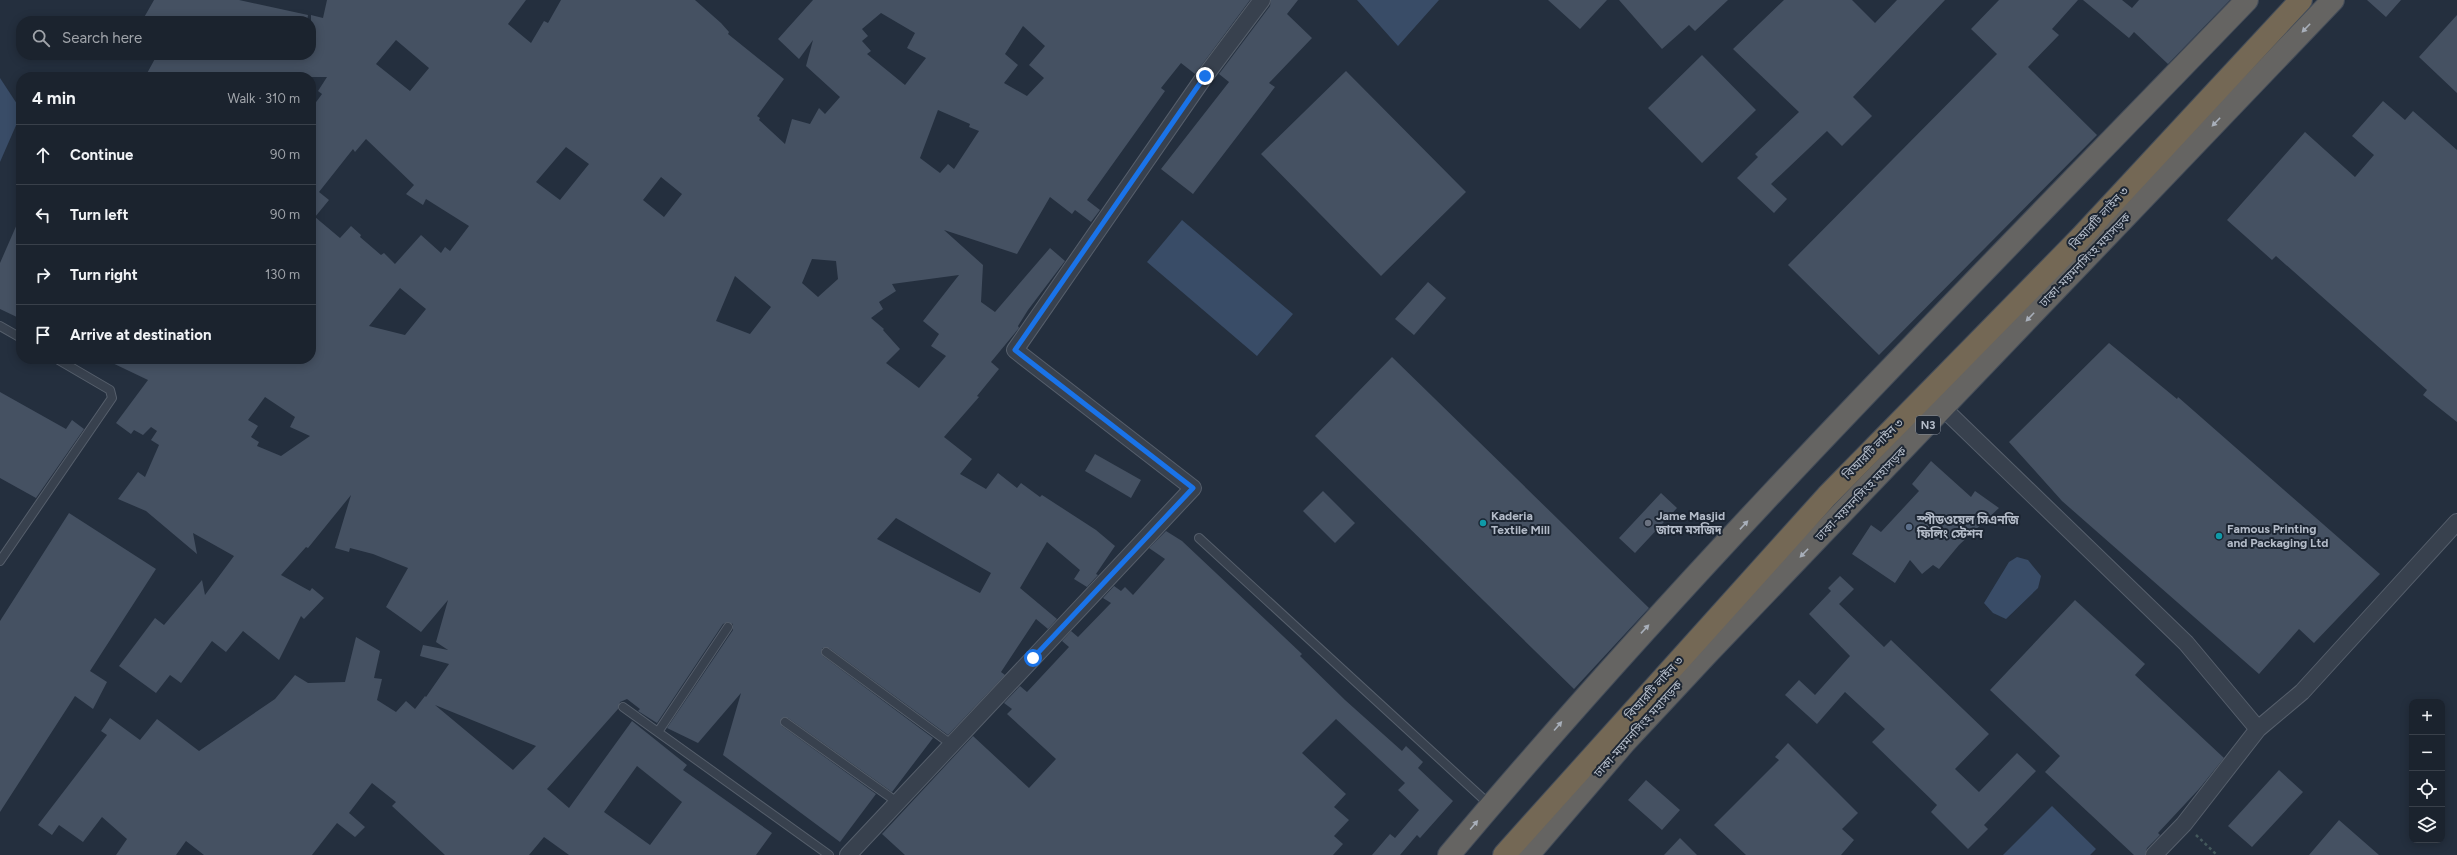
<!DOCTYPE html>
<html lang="en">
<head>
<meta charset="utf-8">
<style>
	:root { --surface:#1b232e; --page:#242b36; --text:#f1f3f6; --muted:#a0a4aa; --line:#39404a }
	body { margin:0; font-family:Figtree,"Noto Sans Bengali",sans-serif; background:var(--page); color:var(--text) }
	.controls { position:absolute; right:12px; bottom:12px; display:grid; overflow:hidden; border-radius:8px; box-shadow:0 2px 10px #0003 }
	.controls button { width:36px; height:36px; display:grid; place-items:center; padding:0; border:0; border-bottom:1px solid var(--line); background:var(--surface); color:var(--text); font:20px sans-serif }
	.stop { position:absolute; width:12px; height:12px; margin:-9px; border:3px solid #1a73e8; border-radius:50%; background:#fff }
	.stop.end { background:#1a73e8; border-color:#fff; box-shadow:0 1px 4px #0008 }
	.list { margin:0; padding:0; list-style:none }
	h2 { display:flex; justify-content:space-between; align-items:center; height:52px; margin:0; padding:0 16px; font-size:17px }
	h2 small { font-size:13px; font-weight:400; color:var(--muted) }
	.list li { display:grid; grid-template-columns:26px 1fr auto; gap:12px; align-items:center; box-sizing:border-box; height:60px; padding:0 16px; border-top:1px solid var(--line) }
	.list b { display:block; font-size:15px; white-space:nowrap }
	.list em { font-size:13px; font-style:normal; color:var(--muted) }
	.icon { flex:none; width:22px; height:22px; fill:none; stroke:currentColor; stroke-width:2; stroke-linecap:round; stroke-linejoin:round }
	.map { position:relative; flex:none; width:2457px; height:855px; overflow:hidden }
	.search { position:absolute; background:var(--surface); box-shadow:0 2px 10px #0003; left:16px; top:16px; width:300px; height:44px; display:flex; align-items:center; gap:10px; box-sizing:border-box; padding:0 14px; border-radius:16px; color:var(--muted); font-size:15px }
	.panel { position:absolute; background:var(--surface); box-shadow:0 2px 10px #0003; left:16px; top:72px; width:300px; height:292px; border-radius:16px }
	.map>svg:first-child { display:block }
	.water { fill:#394c67 }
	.building { fill:#455162; fill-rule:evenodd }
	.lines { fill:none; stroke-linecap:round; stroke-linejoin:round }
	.service-casing { stroke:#565f6c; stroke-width:10 }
	.minor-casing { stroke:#565f6c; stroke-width:18 }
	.trunk-casing { stroke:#434c59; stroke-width:24 }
	.motorway-casing { stroke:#434c59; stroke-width:24 }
	.path { stroke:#44595c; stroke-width:2.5; stroke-dasharray:3 3; stroke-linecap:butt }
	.service { stroke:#38414e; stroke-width:8 }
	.minor { stroke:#38414e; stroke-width:16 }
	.trunk { stroke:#656462; stroke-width:22 }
	.motorway { stroke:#746855; stroke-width:22 }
	.oneway { fill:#a8afba }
	.route { stroke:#1a73e8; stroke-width:5 }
	.culture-dot { fill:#0f9aa8; stroke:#1d2633; stroke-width:1.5 }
	.worship-dot { fill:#6b7280; stroke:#1d2633; stroke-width:1.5 }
	.service-dot { fill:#5c6f8a; stroke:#1d2633; stroke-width:1.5 }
	.labels { text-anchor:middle; stroke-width:4; stroke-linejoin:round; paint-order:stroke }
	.shield { fill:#1d2633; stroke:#878f9c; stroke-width:1 }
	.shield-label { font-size:11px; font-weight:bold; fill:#b4bcc9 }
	.street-label { font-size:12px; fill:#b4bcc9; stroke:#1d2633 }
	.poi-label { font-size:12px; font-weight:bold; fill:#b4bcc9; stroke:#1d2633; text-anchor:start }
</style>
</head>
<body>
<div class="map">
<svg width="2457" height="855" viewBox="0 0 2457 855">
	<rect width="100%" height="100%" fill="#242f3e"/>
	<path class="water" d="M1357,0H1439L1398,46Z
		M0,78L21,110V114L0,162Z
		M1182,220L1293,314L1257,356L1147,262Z
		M2017,557L2028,560L2041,576L2038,588L2006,619L1993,613L1984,603L2009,562Z
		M2052,806L2096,849L2090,855H2003Z"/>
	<path class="building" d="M154,0H239L308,15L307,21H142Z
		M327,0H526L508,24L531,43L544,21L548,23L561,0H695L721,23L729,32L728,34L784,79L757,116L760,118L759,120L785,144L792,119L810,124L819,108L825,114L840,97L806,66L813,40L799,59L778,39L813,0H1250L1195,74L1181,63L1161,88L1165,91L1087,200L1100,210L1091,222L1075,210L1072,214L1050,197L1017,254L944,230L983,265L981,302L995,312L1050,248L1065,261L1028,310L1018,326L1019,328L991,362L999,369L977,396L979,397L944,437L972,459L960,474L986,489L998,473L1017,488L1021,483L1040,497L1042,495L1096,530L1115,546L1096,574L1098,575L1087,587L1074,579L1080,570L1047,542L1020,588L1057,619L1048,629L1036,619L1001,672L1005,675L948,735L829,648H822L823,656L933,738L892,792L788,718L781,719L782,726L876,794L840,842L723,755L741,693L698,743L667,728L733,630V624L728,622L723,624L657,723L638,711L640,709L627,699L620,702L618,709L547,789L569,808L632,721L687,765L683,770L772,833L756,855H569L544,837L529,855H445L392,806L396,802L372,783L349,813L365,827L355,837L337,823L312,855H204L186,841L176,855H116L127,839L102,817L83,842L59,825L52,835L38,825L107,735L101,731L110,718L140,740L157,719L199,751L275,699L295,675L308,683L345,682L356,637L380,651L374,678L382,679L377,700L396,712L406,701L415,709L425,696L426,697L449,664L420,656L423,645L448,650L436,642L448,600L421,632L386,607L408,568L373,554L350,548L349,552L335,548L351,495L308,548L306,547L281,575L310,591L312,588L324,598L304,619L301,616L279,660L243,631L226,652L212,641L181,683L170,675L156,693L119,666L155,618L164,625L202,580L205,595L234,556L193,533L197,554L146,511L118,499L138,472L145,477L159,445L151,440L157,431L151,427L143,435L134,430L131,434L116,423L148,380L104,359H311V109L322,94L318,91L327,77H145L157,55H311V15L323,18ZM881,13L915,33L907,48L926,58L905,85L867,54L871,51L862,41L868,36L862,29ZM1023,26L1045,46L1029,65L1044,78L1027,96L1004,83L1018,65L1005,54ZM396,40L429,68L410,91L376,64ZM938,110L970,124L969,127L979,131L954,169L948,164L940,173L920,158ZM366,139L414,185L406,194L423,205L426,199L469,226L450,251L445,247L441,253L421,235L395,264L384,253L381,255L360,237L361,235L351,226L340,238L315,217L329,200L319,192L353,149L355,152ZM566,147L589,164L560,200L536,182ZM661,177L682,194L664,217L643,200ZM812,259L836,261L838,279L818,297L802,283ZM959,275L923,321L939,334L931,346L946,356L919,388L886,363L900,349L883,330L884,329L871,318L883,309L879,302L896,291L892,284ZM735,276L771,307L750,334L716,321ZM400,288L426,309L405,335L369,326ZM265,397L295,417L290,427L310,436L281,456L257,446L259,442L251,437L258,426L248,420ZM896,518L991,573L980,593L877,539ZM435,705L536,746L513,770ZM637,766L682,802L650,845L604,812Z
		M1271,0H1298L1287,14L1312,38L1269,83L1275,87L1193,194L1161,169L1229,82L1219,74L1270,6Z
		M1548,0H1607L1580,29Z
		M1619,0H1728L1695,31L1689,25L1662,49Z
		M1784,0H1852L1875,23L1897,0H1945L1853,97L1872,116L1842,146L1827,131L1771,184L1787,199L1774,213L1737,178L1758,157L1755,154L1799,112L1733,49Z
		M1999,0H2078L2052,29L2059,35L2028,67L2097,135L1879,355L1788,265L1997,54L1971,29Z
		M2083,0H2122L2132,8L2139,0H2230L2168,64L2134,32L2129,38Z
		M2367,0H2401L2386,17Z
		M2457,15V93L2419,57Z
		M1702,55L1756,110L1702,163L1648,108Z
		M1346,71L1466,192L1381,276L1261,154Z
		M2383,101L2405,120L2413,111L2457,150V422L2423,395L2427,390L2276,256L2272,260L2227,220L2305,132L2355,177L2374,155L2352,136Z
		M21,215V319L0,309V263Z
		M1428,282L1446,298L1414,335L1395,319Z
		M2109,343L2177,399L2178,397L2380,574L2314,643L2299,629L2259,674L2062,501L2009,442Z
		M1392,357L1649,608L1574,689L1315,436Z
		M0,392L66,429L72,420L84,429L36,498L0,478Z
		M1095,454L1141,480L1131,498L1085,471Z
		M1931,461L1971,497L1975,491L1999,508L1959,545L1939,569L1933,565L1922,574L1910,560L1895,583L1852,554L1871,525L1881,532L1919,491L1912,484Z
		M1323,491L1355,523L1335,543L1303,511Z
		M1661,493L1677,508L1635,553L1619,538Z
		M69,513L156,569L90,671L107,682L93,709L75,696L0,812V621Z
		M1166,531L1182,541L1302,654L1300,656L1345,700L1402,751L1406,746L1423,762L1418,768L1453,801L1420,838L1417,835L1400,855H1372L1390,834L1395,838L1419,810L1398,790L1405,783L1336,719L1302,753L1346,794L1334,807L1349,820L1334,836L1343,844L1333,855H905L882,834L973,736L1029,788L1056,759L1007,714L1012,709L1004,703L1020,686L1027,692L1069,647L1062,641L1071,631L1078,637L1111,603L1103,598L1114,586L1121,591L1125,587L1133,595L1165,559L1149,548Z
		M1840,576L1854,589L1839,604L1884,647L1891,640L1989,734L1955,769L1979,792L2017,753L2036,771L1984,825L1988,829L1968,849L1931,812L1937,805L1872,742L1885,729L1845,692L1817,724L1785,695L1799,680L1815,695L1850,656L1809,614L1831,591L1828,588Z
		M2075,600L2145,664L2135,675L2224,758L2199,789L2158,833L2160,835L2147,848L2145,855H2134L2045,772L2060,756L1990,690Z
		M1788,743L1858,813L1842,829L1854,840L1841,855H1746L1714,825L1779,760L1775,757Z
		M2279,770L2303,792L2252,847L2228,826Z
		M1646,780L1680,810L1662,830L1628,800Z
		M2339,820L2379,855H2309Z
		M1680,838L1697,855H1664Z"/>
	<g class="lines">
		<g class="service-casing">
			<path id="service" d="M0,326L21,338
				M1199,538L1490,805
				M0,561L112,398L110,390L57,359
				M826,652L951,744
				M623,707L829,855
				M785,722L897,802
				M658,732L728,627"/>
		</g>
		<g class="minor-casing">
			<path id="minor" d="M1943,408L2186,643L2258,729L2302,692L2457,522
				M848,855L1193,488L1015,350L1205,76L1262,0
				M2154,855L2184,824L2258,729"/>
		</g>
		<g class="trunk-casing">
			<path id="trunk" d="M1449,855C1700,556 1977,280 2247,0
				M1528,855L1625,742L1707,654L2333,0"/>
		</g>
		<g class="motorway-casing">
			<path id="motorway" d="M1504,855L1827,496L2081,237L2301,0"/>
		</g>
		<path class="path" d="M2196,835L2217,855"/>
		<use href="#service" class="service"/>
		<use href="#minor" class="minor"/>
		<use href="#trunk" class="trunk"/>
		<use href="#motorway" class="motorway"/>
	</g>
	<defs><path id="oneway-solid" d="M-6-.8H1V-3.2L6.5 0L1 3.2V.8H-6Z"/></defs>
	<g class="oneway">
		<use href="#oneway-solid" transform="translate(2306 28) rotate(134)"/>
		<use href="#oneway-solid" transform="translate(2216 122) rotate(134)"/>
		<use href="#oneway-solid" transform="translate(2030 317) rotate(134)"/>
		<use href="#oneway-solid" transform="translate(1744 525) rotate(-47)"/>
		<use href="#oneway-solid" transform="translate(1804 553) rotate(134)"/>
		<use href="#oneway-solid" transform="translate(1645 629) rotate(-47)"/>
		<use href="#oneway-solid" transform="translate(1558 726) rotate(-49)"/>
		<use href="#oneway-solid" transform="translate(1474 825) rotate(-50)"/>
	</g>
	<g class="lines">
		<path class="route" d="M1033,658L1193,488L1015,350L1205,76"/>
	</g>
	<g class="culture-dot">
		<circle cx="1483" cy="523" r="4"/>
		<circle cx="2219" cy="536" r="4"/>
	</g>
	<circle class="worship-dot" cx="1648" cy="523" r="4"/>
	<circle class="service-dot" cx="1909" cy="527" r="4"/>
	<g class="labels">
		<rect class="shield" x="1916" y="416" width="24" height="18" rx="3"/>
		<g class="shield-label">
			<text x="1928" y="429">N3</text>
		</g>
		<g class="street-label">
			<text transform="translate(2099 218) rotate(-47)" y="4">বিআরটি লাইন ৩</text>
			<text transform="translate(2085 260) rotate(-46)" y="4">ঢাকা-ময়মনসিংহ মহাসড়ক</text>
			<text transform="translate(1873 449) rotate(-45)" y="4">বিআরটি লাইন ৩</text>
			<text transform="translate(1861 494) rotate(-46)" y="4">ঢাকা-ময়মনসিংহ মহাসড়ক</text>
			<text transform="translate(1654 688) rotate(-48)" y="4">বিআরটি লাইন ৩</text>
			<text transform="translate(1638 729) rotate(-48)" y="4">ঢাকা-ময়মনসিংহ মহাসড়ক</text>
		</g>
		<g class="poi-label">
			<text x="1491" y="520">Kaderia<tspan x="1491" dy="14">Textile Mill</tspan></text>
			<text x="1656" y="520">Jame Masjid<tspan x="1656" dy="14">জামে মসজিদ</tspan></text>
			<text x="1917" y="524">স্পীডওয়েল সিএনজি<tspan x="1917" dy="14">ফিলিং স্টেশন</tspan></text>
			<text x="2227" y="533">Famous Printing<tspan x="2227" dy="14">and Packaging Ltd</tspan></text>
		</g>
	</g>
</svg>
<div class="controls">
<button>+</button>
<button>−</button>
<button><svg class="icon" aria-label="locate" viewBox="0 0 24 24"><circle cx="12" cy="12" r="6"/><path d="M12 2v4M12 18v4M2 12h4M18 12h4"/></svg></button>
<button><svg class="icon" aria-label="layers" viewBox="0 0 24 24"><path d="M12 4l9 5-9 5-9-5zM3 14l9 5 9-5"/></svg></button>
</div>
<div class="stop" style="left:1033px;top:658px"></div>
<div class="stop end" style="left:1205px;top:76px"></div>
<div class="search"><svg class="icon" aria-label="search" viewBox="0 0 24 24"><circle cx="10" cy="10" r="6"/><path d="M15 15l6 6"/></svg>Search here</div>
<section class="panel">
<h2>4 min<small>Walk · 310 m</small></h2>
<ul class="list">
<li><svg class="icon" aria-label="ahead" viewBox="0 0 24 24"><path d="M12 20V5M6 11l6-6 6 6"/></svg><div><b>Continue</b></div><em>90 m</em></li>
<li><svg class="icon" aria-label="left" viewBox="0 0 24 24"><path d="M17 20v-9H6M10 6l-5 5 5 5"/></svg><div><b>Turn left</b></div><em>90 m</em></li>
<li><svg class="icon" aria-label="right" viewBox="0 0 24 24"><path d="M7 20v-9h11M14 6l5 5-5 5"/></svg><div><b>Turn right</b></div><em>130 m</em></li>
<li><svg class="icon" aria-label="arrive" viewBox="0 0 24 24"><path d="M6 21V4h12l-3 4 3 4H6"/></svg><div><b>Arrive at destination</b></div></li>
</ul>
</section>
</div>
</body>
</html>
